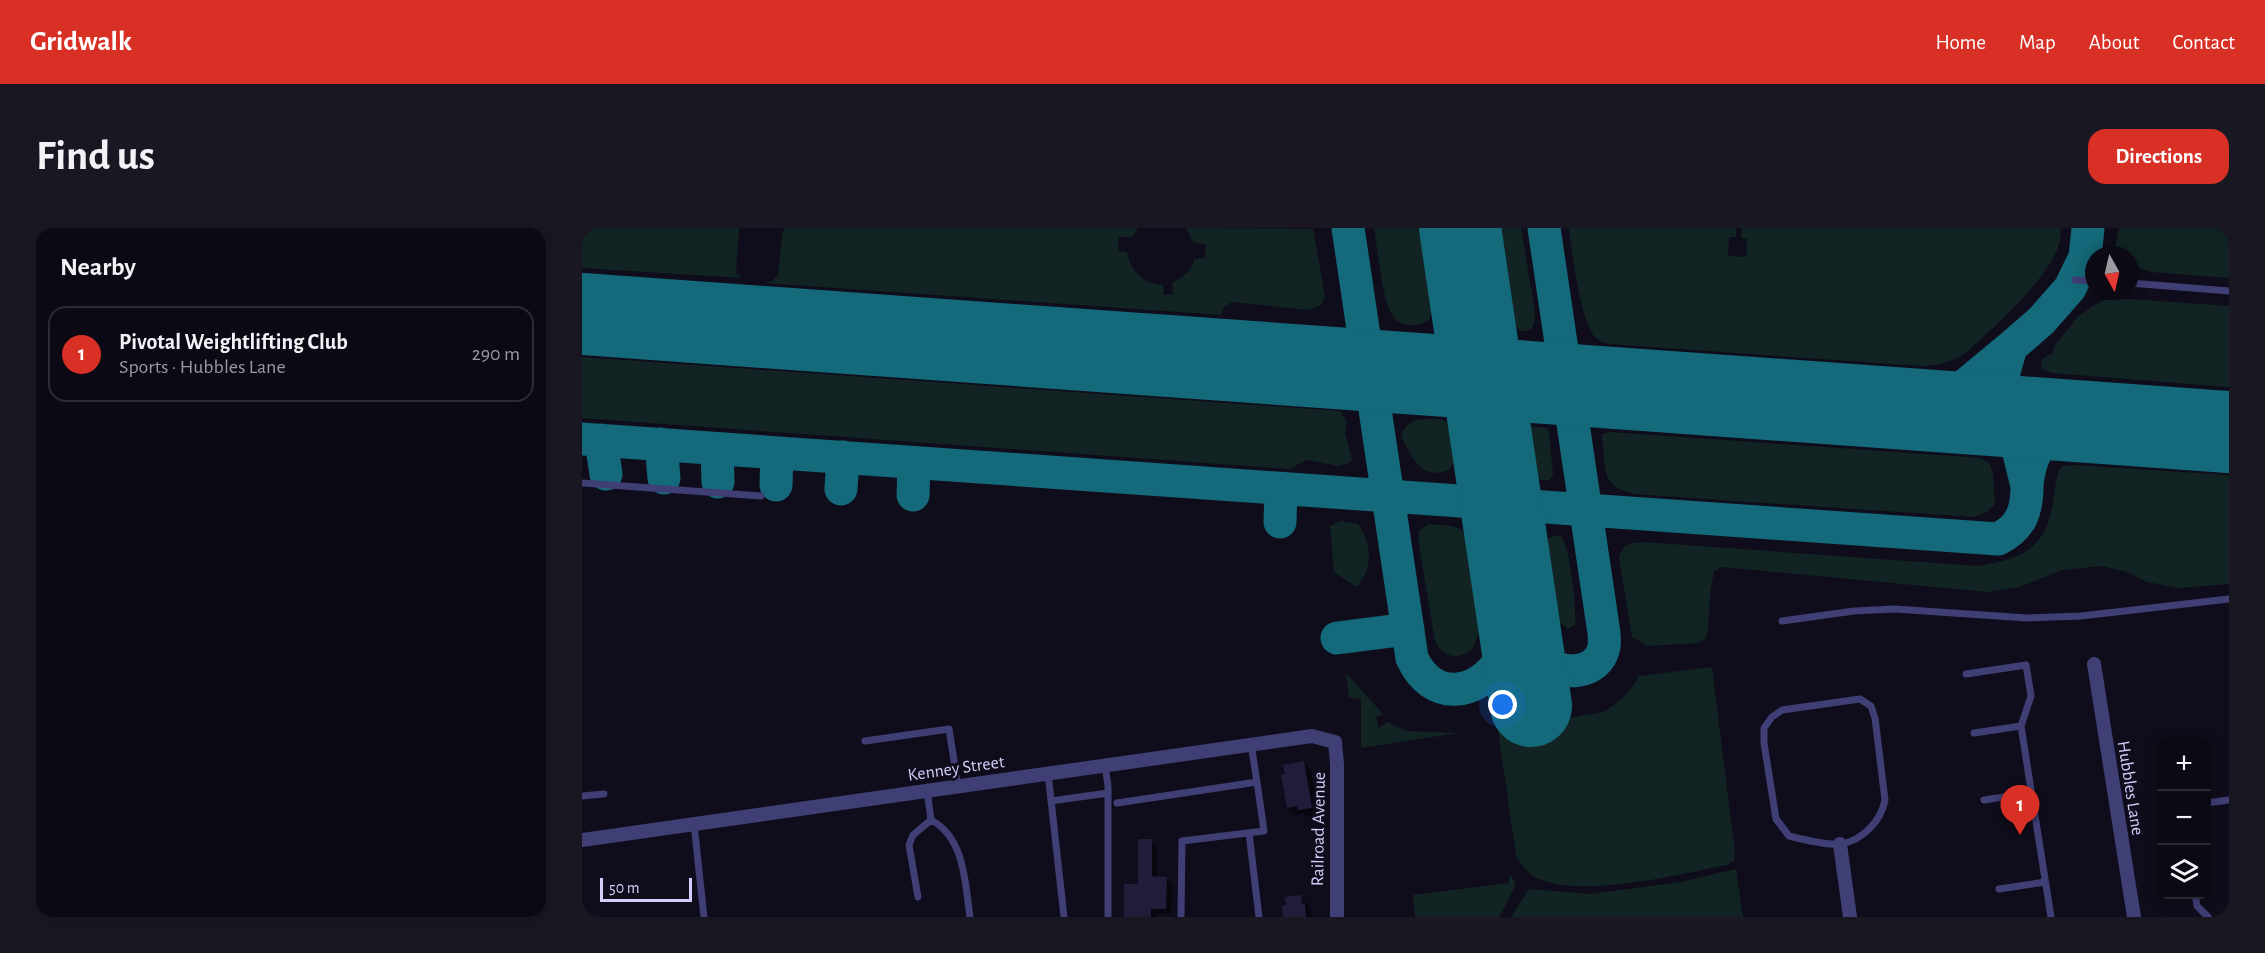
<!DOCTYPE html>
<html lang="en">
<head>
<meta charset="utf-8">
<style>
	:root { --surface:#0b0a14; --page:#191822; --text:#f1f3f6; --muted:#9a9aa0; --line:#2b2b34; --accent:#d93025 }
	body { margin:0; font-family:"Alegreya Sans",sans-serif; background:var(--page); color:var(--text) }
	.controls { position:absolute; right:18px; bottom:18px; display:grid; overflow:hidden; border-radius:12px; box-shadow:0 3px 15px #0003 }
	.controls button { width:54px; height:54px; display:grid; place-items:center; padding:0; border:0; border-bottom:2px solid var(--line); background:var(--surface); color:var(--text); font:30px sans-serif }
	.compass { position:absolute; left:1503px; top:18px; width:54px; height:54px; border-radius:50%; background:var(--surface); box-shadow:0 3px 15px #0003; rotate:172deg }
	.scale { position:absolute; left:18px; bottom:15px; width:92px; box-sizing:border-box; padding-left:6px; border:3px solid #d2cdf9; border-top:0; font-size:16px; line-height:21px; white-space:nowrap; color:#d2cdf9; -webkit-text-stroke:4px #0f0d1b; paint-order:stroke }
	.you { position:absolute; left:921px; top:477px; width:21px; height:21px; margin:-15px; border:4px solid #fff; border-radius:50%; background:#1a73e8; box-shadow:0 0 0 9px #1a73e833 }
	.badge { display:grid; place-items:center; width:39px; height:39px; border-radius:50%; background:var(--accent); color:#fff; font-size:20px; font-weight:700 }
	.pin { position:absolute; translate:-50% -50px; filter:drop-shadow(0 2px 3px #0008) }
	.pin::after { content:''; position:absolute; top:32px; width:21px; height:18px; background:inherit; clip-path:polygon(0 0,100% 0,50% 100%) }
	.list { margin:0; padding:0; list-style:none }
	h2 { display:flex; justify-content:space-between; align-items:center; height:78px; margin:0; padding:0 24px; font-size:26px }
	h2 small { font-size:20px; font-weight:400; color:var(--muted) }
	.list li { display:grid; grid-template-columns:39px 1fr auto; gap:18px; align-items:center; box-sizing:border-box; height:96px; margin:0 12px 12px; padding:0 12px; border:2px solid var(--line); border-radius:18px }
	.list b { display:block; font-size:22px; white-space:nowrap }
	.list p { margin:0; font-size:20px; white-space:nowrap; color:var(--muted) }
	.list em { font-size:20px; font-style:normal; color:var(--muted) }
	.icon { flex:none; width:33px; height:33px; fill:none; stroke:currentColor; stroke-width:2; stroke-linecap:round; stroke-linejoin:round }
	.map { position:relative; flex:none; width:1647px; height:689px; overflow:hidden; border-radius:18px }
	header { display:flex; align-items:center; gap:36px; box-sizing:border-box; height:84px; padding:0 30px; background:var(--accent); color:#fff }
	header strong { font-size:28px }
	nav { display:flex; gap:33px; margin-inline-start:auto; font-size:21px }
	.intro { display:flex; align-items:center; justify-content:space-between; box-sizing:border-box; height:144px; padding:0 36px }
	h1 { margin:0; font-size:42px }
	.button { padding:15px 27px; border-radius:18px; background:var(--accent); color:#fff; font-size:21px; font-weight:700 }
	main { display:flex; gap:36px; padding:0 36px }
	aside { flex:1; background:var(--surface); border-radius:18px; box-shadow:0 3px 15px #0003 }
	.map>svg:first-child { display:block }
	.green { fill:#112423 }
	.shadow { fill:#0007 }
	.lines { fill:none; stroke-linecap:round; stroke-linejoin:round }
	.taxiway { stroke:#146a7a; stroke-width:33 }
	.runway { stroke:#146a7a; stroke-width:82 }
	.building { fill:#211c3a }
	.service { stroke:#3f3e75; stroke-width:7 }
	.minor { stroke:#3f3e75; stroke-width:14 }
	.labels { text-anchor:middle; stroke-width:6; stroke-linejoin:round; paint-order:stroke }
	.street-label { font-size:18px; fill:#d2cdf9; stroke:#0f0d1b }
</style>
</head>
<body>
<header>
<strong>Gridwalk</strong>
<nav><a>Home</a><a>Map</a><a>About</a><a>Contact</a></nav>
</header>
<div class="intro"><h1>Find us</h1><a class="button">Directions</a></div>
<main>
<aside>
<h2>Nearby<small></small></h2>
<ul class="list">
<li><span class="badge">1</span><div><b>Pivotal Weightlifting Club</b><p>Sports · Hubbles Lane</p></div><em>290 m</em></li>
</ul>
</aside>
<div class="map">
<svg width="1647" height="689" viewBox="0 0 1647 689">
	<rect width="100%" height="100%" fill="#0f0d1b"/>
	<path class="green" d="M0,0H157L154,45L160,50L0,40Z
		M203,0H556L550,9H537L536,23L545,24C548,42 561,57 581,57L582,67L591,66L590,55C601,49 610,44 612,31L623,30L624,16L611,14L606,3L603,0L731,1L743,68C740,79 734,80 725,82L650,74L641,80L639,87L183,55L190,53L196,47L200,6Z
		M792,0H836C841,22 855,72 847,92C836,100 817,99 810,87C799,67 796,23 792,0Z
		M917,0H939L953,83C953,94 953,104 939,103L934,98Z
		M987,0H1154V9H1147L1146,28L1164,29L1165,11L1159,10L1160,0H1478C1487,35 1409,101 1385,124C1370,134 1358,137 1340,138L1041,117C1033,116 1020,116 1014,110C999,98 990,22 987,0Z
		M1537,0H1647V50L1569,44L1550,37L1548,35V27H1541L1533,19Z
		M1547,71L1647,78V159L1470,145L1460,141L1459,132L1470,125L1474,116L1496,89L1511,78L1522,72Z
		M0,129L758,183L765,194L763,206L770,231L769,234L757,238L725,232L707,241L0,190Z
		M859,191L868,196C870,211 878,229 867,242C838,253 829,228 819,207C829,187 839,192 859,191Z
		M947,198L965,200L967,203L971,247L967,252H957L953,245L945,199Z
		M1029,204L1399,230L1408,236L1411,247L1413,276L1405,284L1392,289L1051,266C1017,258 1024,238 1020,208L1021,206Z
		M1492,237L1647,247V356L1597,360L1565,354L1546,344L1519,338L1480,342L1438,359L1406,364L1140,339L1132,343L1128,366L1126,402L1124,410L1117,415L1066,418L1050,409L1037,329C1041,316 1048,315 1061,314L1396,338C1439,331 1463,322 1471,275C1473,263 1473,253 1477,242L1481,238Z
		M759,293L776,296C790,316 792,341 774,359L752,344L748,298Z
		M846,296L871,298L880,302L887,317L897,388L898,402L891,420C877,432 862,431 853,413L836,311L837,303Z
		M975,307C980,309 980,309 982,314C988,327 995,383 993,397L986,401L977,393L965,318L966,310Z
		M1130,439L1153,625L1152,633L1145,637C1097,646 997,672 953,649C945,645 939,636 934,628L916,502L1021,484C1037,475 1049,464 1057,448Z
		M764,445L801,486L794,489L797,500L805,494L825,503L876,505L779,520V471L767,470Z
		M1154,641L1161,689H929L947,661L1009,666L1098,654Z
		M927,648L930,649L934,657L917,689H833L831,667L927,655Z"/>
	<path class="shadow" d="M722,535L729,542L737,587L725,589L721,585L714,587L706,579Z
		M570,613L575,619V650H584L590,656L589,686H574V689H543V657H558Z
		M718,669L726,676L730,689H703L702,679Z"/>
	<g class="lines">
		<path class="taxiway" d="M766,0L830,430C850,474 895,469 919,431C927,418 931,403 936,387
			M1421,152C1434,187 1471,188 1503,191
			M1210,170L1327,178L1347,176L1382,158L1429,119
			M1335,184C1372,186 1419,182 1436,223
			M0,211L1416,311C1439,300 1445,283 1445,258L1421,159L1422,144L1429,119L1459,93L1488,60L1503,29L1506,0
			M19,212L24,246
			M79,216L82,250
			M135,221L136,254
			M1445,256C1449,225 1458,209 1488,196L1607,203
			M194,257L195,225
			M259,261L261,229
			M331,267L332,235
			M698,294L699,261
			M936,387C942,403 948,421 961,432C978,448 1016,448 1022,419C1023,415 1022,409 1022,405L962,0
			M755,410L826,401"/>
		<path class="runway" d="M878,0L949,478
			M0,86L1647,204"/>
	</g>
	<path class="building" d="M722,533L730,580L716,582L715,578L705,580L699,547L703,546L701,537Z
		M556,611H570V648L585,649L584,681H569V689H542V656H556Z
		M719,667L720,676L723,675L724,689H701L700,678L704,677L702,669Z"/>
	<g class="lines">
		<path class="service" d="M1493,52L1512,53
			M1548,55L1647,63
			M0,255L179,268
			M1200,393L1272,383L1313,381L1445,390L1499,388L1647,371
			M1384,446L1444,437L1449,468L1439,498L1469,689
			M1278,471L1289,478L1293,490L1303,572C1299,593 1281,612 1259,616C1247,618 1219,611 1207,608L1194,591L1182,515V500L1190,489L1200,482Z
			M1392,505L1439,498
			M283,513L367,501L376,558
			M523,537L526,558V689
			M466,545L482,689
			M345,562L349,592C383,610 383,655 388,689
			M0,568L22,566
			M1402,572L1449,565
			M469,573L526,565
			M535,575L675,554L669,516
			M1624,575L1647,572
			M112,596L122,689
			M667,605L677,689
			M1417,661L1463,654
			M1613,666L1615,678L1626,689
			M336,669L327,617L331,607L349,592
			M599,689L600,613L682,603L675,554"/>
		<path class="minor" d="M1512,436L1552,689
			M0,612L730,508L753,514L755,536V689
			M1258,616L1268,689"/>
	</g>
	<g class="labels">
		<g class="street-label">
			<text transform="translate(374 540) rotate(-8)" y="6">Kenney Street</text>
			<text transform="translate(1549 560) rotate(81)" y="6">Hubbles Lane</text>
			<text transform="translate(736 601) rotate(-89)" y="6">Railroad Avenue</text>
		</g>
	</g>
</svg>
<div class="controls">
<button>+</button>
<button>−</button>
<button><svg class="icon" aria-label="layers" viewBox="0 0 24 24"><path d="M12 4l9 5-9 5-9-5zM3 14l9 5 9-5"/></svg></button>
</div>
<svg class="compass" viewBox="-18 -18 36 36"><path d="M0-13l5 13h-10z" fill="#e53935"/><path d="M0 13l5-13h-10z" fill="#9a9aa0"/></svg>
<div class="scale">50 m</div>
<div class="you"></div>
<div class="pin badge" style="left:1438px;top:607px">1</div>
</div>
</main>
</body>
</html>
